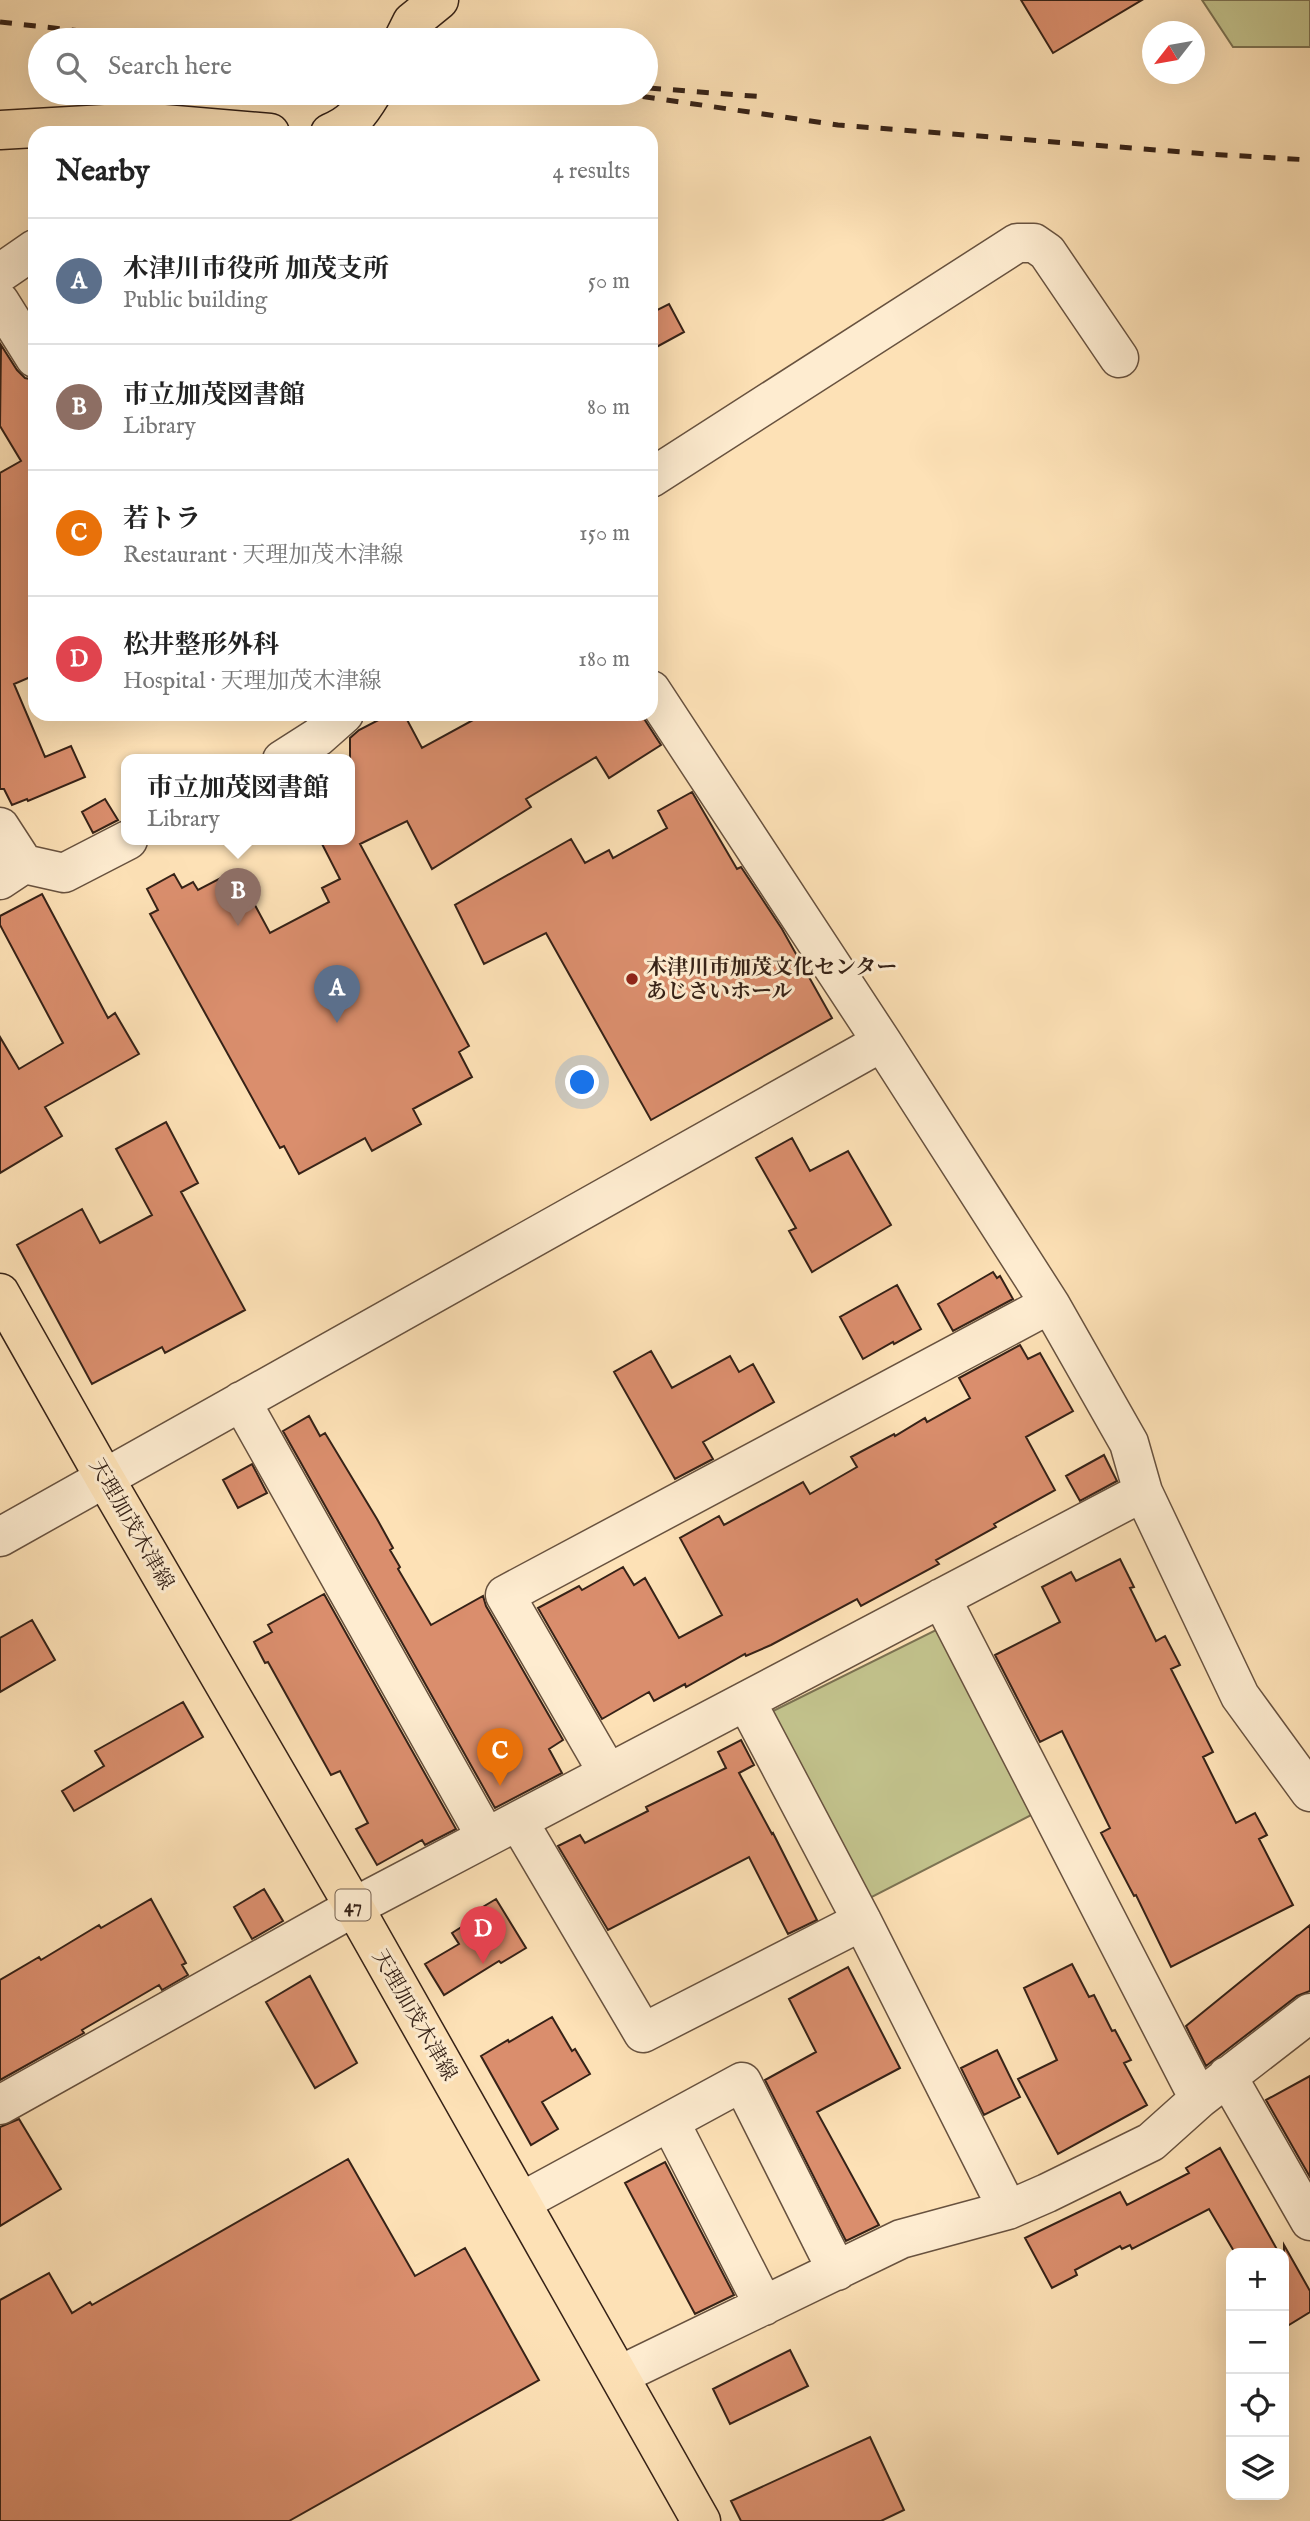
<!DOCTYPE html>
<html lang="en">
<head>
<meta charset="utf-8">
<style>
	:root { --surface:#fff; --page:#f6f6f6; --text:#222; --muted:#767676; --line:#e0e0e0; --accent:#8f2418 }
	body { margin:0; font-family:"IM FELL English","Noto Serif JP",serif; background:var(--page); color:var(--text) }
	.controls { position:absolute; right:21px; bottom:21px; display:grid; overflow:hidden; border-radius:14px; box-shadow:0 7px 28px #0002 }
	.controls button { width:63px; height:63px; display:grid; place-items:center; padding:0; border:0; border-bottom:2px solid var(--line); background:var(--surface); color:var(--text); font:35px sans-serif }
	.compass { position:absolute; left:1142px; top:21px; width:63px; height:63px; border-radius:50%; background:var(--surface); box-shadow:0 7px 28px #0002; rotate:239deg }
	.you { position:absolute; left:583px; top:1083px; width:24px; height:24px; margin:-18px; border:5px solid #fff; border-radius:50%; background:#1a73e8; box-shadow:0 0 0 10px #1a73e833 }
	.badge { display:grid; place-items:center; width:46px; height:46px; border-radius:50%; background:var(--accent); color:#fff; font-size:23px; font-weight:700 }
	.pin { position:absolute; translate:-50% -58px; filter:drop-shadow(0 2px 4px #0008) }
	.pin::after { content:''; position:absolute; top:37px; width:24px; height:21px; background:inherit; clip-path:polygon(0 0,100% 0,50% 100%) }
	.popup { position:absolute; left:121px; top:754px; width:234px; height:91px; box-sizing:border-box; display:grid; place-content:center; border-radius:14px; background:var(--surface); filter:drop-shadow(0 2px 5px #0005); font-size:23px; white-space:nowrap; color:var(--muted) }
	.popup b { font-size:26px; color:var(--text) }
	.popup::after { content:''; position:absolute; left:50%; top:100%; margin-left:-14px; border:14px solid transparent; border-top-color:var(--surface) }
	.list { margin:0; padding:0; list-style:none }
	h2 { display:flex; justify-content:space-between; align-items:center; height:91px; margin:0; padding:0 28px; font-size:30px }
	h2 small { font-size:23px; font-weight:400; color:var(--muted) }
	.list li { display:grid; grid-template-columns:46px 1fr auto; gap:21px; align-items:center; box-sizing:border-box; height:126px; padding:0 28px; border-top:2px solid var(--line) }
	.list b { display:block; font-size:26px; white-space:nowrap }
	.list p { margin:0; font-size:23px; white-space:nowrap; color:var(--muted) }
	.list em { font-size:23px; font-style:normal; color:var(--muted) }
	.icon { flex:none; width:38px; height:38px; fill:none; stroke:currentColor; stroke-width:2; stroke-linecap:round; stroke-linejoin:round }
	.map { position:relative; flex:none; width:1310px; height:2521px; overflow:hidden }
	.search { position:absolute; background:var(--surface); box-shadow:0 7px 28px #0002; left:28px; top:28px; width:630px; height:77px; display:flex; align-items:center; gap:18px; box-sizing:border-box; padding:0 24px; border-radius:38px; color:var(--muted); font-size:26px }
	.panel { position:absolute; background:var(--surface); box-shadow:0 7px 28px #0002; left:28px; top:126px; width:630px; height:595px; border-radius:21px }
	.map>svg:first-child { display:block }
	.green { fill:#c2c28c; stroke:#7c7252; stroke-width:2 }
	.building { fill:#da8e6d; stroke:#362217; stroke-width:2 }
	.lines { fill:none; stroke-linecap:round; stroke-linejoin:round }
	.minor-casing { stroke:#68523f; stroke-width:41 }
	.major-casing { stroke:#362217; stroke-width:41 }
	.minor { stroke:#feecd0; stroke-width:38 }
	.major { stroke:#fde1b6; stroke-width:38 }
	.rail { stroke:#362217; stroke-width:5; stroke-dasharray:12 12; stroke-linecap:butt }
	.poi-dot { fill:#8f2418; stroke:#feecd0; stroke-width:2.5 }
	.labels { text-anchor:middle; stroke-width:6; stroke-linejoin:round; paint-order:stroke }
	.shield { fill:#feecd0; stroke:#725f4e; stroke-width:2 }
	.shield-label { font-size:19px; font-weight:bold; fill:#362217 }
	.poi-label { font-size:21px; font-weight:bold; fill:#362217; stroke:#feecd0; text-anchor:start }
	.street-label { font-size:21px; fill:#362217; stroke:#feecd0 }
</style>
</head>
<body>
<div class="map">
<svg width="1310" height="2521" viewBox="0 0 1310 2521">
	<rect width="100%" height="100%" fill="#fde1b6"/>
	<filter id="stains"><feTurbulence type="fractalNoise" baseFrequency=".00286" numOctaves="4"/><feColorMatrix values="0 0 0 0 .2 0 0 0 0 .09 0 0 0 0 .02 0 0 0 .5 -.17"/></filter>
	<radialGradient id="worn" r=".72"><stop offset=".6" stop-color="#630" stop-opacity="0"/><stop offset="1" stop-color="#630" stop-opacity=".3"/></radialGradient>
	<path class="green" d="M1202,0H1310V47H1233Z
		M946,1625L1039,1811L866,1900L769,1713Z"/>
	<path class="building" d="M1021,0H1142L1053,53Z
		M669,304L684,332L651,350V313Z
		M1,345L17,370L25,378L35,380V675L14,684L45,757L71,746L85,777L28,801L27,799L12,805L4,789H0V473L21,461L0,426Z
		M390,714H404L422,748L484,714H641L661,745L609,778L596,757L526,799L531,807L432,869L407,821L360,844L469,1046L459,1052L472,1077L413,1109L421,1124L372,1151L365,1138L299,1174L284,1146L280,1148L150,914L158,910L147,889L174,874L182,888L193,882L198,890L236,870L270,933L329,902L322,888L340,879L320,840H350V738L359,730Z
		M692,792L737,869L741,867L782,929L832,1018L651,1120L546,933L484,964L455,905L571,839L585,863L609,850L613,858L667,828L658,811Z
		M105,799L118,820L93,833L82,812Z
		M42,894L108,1018L115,1013L139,1054L45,1107L62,1136L0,1173V1037L19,1069L63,1043L0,925V916Z
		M166,1122L198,1183L181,1192L245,1310L165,1353L162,1347L92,1384L17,1245L82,1209L100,1243L152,1215L116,1149Z
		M792,1138L810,1171L848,1151L891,1225L812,1272L789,1231L796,1228L756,1158Z
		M993,1272L997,1278L1000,1276L1013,1299L953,1331L938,1304Z
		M897,1285L921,1329L894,1344L893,1342L863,1359L840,1317Z
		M1020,1345L1028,1359L1040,1353L1073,1411L1026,1437L1055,1490L994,1524L996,1527L936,1560L939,1564L861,1606L857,1599L771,1645L746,1656L745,1654L686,1687L685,1684L654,1701L649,1692L602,1719L538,1608L579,1586L582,1590L623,1567L634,1585L645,1578L679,1638L722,1615L680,1538L719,1516L724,1525L803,1482L810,1494L857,1467L851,1457L894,1434L895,1436L925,1418L927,1422L970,1398L959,1378Z
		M651,1351L672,1388L730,1356L739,1372L753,1364L774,1402L703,1442L713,1459L675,1479L614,1372Z
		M309,1416L320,1436L325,1433L377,1519L393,1548L390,1550L400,1567L398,1569L431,1625L483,1596L486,1606L563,1740L549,1749L562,1773L495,1808L283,1431Z
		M1104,1455L1117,1481L1080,1501L1066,1476Z
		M252,1464L267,1493L238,1508L223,1480Z
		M1120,1559L1134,1587L1130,1588L1156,1641L1165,1636L1180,1665L1171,1669L1213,1752L1203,1757L1236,1823L1255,1813L1267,1835L1259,1839L1293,1905L1171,1967L1136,1895L1134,1896L1101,1833L1110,1828L1062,1731L1040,1742L995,1655L1060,1622L1042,1587L1071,1572L1076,1581Z
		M324,1594L456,1829L425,1845L422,1840L377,1865L356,1829L368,1823L340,1771L331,1775L268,1662L265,1663L254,1642L272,1632L268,1625Z
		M32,1620L55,1660L0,1692V1638Z
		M183,1702L203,1737L74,1811L62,1791L104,1766L95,1751Z
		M741,1740L754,1765L739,1773L772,1834L773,1833L817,1920L788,1934L749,1857L608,1930L558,1846L580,1835L585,1843L648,1811L646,1807L726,1768L718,1752Z
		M264,1889L283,1921L252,1939L234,1907Z
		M151,1899L186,1963L182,1965L188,1975L162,1990L159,1985L82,2030L84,2033L0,2080V1980L39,1957L41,1960L99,1925L101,1928Z
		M496,1899L526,1948L501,1963L499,1961L444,1995L425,1964L459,1944L452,1933L474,1919L471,1914Z
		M1310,1925V1991L1297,1996L1206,2066L1186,2026Z
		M1072,1964L1089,1997L1094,1995L1112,2031L1115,2030L1131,2060L1124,2063L1147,2105L1058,2154L1018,2079L1057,2060L1024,1988Z
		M848,1967L900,2068L817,2112L879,2225L846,2241L765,2080L816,2052L789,1999Z
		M310,1976L357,2063L315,2088L266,2002Z
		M552,2017L572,2051L575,2049L590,2074L542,2102L558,2129L531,2145L481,2056L508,2040L509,2042Z
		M997,2050L1020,2097L984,2115L961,2068Z
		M1310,2076V2177L1266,2100Z
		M19,2119L61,2189L0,2226V2127Z
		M1220,2148L1279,2253H1235L1209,2209L1132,2249L1130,2245L1122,2249L1120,2246L1075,2270L1077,2275L1052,2288L1025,2238L1120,2192L1127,2205L1189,2173L1186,2168Z
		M348,2159L415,2276L465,2248L539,2380L289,2521H0V2300L49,2273L72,2313L90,2302L92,2305Z
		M665,2162L734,2295L695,2314L625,2183Z
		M1284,2245L1310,2291V2312L1284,2328Z
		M790,2350L808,2386L730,2424L713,2389Z
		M870,2437L904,2510L881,2521H741L731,2501Z"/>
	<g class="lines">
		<g class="minor-casing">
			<path id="minor" d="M0,273L35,249
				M0,302L35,358
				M651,478L1017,243H1034L1047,252L1119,358
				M651,690L882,1042L1050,1304L1129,1443L1143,1492L1240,1696L1310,1792
				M282,760L318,737L344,714
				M0,827L24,864
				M0,880L24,864L64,873L128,840
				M241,1401L486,1837
				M0,1537L882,1042
				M941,1598L1199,2099
				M746,1701L862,1921L1008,2210
				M608,1773L505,1595L1050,1304
				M518,1821L643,2033L862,1921
				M1227,2076L1310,2221
				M0,2105L354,1907L1143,1492
				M670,2122L764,2306
				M521,2202L742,2082L837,2271
				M620,2375L901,2239L1008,2210L1047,2193L1151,2142L1199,2099L1310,2013"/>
		</g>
		<g class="major-casing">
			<path id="major" d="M403,40L412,22L439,0
				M0,130L140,122L270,133
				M330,133C352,124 360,113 372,93
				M0,1293L104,1477L354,1907L701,2521"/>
		</g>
		<use href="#minor" class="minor"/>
		<use href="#major" class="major"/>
		<path class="rail" d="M0,22L162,40
			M649,88L765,97
			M619,93L838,125L1208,154L1310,160"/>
	</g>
	<circle class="poi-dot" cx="632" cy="979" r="7"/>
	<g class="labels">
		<rect class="shield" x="335.5" y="1889.5" width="35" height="31" rx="5"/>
		<g class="shield-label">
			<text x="353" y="1912">47</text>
		</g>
		<g class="poi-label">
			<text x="646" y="974">木津川市加茂文化センター<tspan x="646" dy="24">あじさいホール</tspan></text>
		</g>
		<g class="street-label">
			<text transform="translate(132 1524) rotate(60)" y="7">天理加茂木津線</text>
			<text transform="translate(415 2015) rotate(60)" y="7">天理加茂木津線</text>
		</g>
	</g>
	<rect width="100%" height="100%" filter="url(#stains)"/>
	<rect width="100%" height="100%" fill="url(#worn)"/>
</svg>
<div class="controls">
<button>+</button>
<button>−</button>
<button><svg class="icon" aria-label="locate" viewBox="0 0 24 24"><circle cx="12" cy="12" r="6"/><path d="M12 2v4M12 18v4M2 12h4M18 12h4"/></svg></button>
<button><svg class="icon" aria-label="layers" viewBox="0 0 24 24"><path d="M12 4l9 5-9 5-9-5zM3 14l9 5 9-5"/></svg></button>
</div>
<svg class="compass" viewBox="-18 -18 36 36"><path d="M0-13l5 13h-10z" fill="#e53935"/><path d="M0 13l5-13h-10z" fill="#767676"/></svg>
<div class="you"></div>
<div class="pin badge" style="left:337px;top:1023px;background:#5c6f8a">A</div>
<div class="pin badge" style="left:238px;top:926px;background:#8d6e63">B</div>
<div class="popup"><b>市立加茂図書館</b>Library</div>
<div class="pin badge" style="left:500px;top:1786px;background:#e8710a">C</div>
<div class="pin badge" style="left:483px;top:1964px;background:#e0444e">D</div>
<div class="search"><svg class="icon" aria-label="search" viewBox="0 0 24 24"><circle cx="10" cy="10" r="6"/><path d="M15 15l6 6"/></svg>Search here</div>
<section class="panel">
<h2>Nearby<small>4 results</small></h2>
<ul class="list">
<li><span class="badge" style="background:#5c6f8a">A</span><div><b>木津川市役所 加茂支所</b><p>Public building</p></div><em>50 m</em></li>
<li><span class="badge" style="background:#8d6e63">B</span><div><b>市立加茂図書館</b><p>Library</p></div><em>80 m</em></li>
<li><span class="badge" style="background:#e8710a">C</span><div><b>若トラ</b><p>Restaurant · 天理加茂木津線</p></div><em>150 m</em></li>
<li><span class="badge" style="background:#e0444e">D</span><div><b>松井整形外科</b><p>Hospital · 天理加茂木津線</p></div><em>180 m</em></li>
</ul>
</section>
</div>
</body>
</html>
